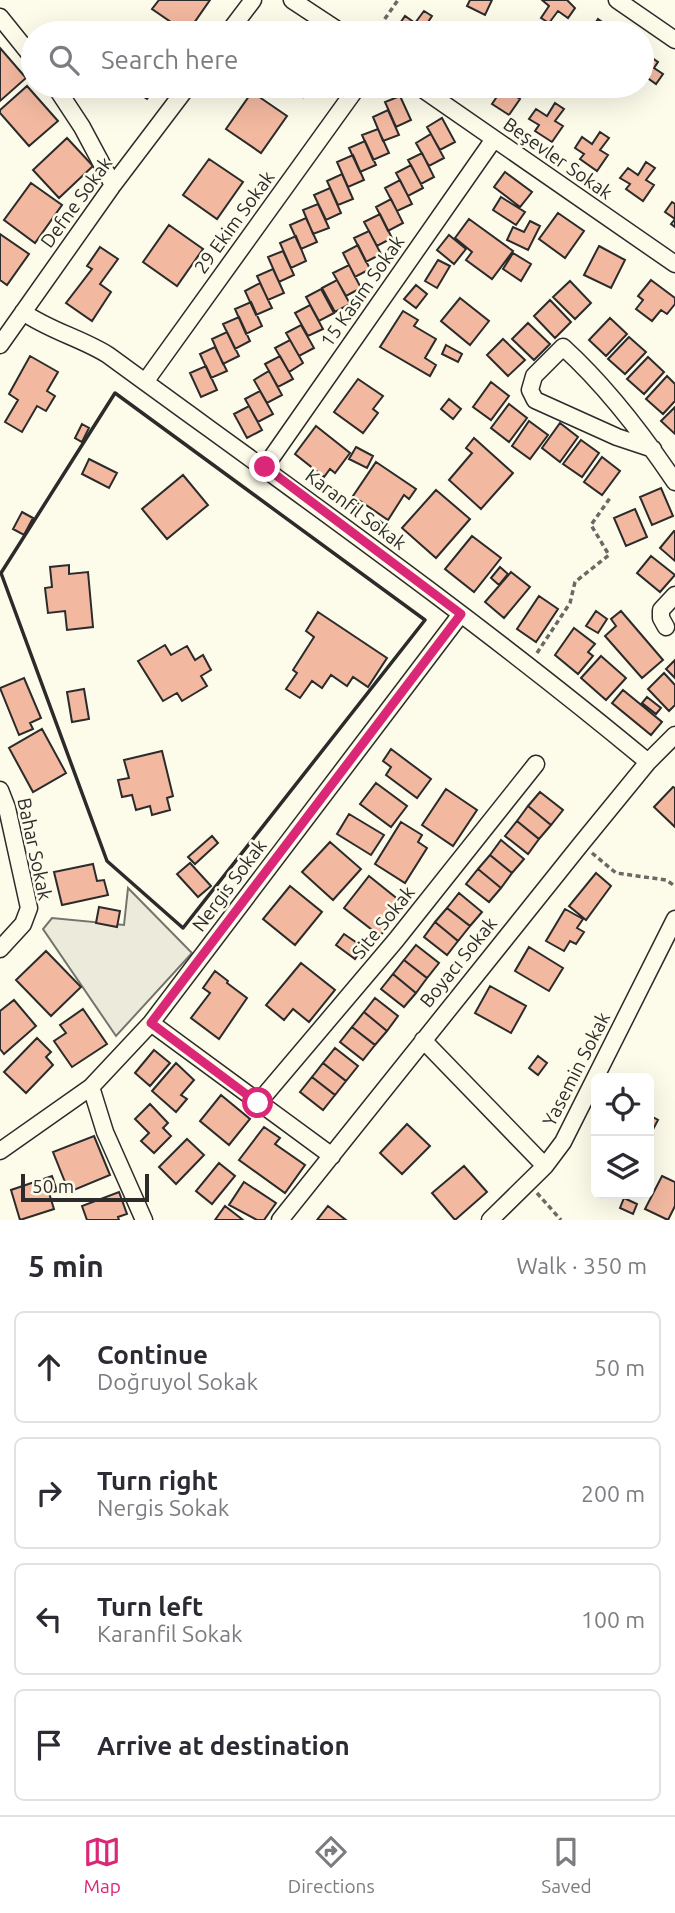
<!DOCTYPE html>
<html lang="en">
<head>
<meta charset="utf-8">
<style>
	:root { --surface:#fff; --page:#f7f7f7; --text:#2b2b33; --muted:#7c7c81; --line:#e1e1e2; --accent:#db2777 }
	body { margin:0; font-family:Ubuntu,sans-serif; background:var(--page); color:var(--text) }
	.controls { position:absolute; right:21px; bottom:21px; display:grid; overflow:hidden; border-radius:10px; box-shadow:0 7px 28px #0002 }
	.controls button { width:63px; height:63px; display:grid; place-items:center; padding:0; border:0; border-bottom:2px solid var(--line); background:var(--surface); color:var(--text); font:35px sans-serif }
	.scale { position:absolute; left:21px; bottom:18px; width:128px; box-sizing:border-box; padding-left:7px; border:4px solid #2b2b2b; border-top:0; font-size:19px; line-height:24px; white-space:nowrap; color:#2b2b2b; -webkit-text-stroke:5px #fdfbea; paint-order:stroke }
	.stop { position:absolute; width:21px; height:21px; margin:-16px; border:5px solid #db2777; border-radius:50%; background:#fff }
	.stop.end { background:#db2777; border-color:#fff; box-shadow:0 2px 7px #0008 }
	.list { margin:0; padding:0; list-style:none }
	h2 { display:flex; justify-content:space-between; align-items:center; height:91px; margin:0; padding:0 28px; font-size:30px }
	h2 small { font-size:23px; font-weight:400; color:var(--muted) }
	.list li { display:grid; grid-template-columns:46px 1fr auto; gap:21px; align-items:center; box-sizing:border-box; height:112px; margin:0 14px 14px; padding:0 14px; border:2px solid var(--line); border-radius:10px }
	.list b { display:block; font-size:26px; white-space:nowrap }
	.list p { margin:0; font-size:23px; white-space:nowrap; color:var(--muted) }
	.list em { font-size:23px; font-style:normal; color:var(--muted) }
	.icon { flex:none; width:38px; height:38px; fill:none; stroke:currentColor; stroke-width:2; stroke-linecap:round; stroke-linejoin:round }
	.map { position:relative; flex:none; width:675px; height:1220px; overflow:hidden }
	.search { position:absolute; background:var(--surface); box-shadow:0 7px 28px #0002; left:21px; right:21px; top:21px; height:77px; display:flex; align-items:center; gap:18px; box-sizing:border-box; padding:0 24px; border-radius:38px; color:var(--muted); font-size:26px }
	.sheet { height:595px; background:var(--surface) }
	nav { display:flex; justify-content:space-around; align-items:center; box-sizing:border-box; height:98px; border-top:2px solid var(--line); background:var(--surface); font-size:19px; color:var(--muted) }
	nav a { display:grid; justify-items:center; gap:4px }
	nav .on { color:var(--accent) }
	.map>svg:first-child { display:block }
	.green { fill:#ecebdb; stroke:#74746e; stroke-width:2 }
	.building { fill:#f2b8a0; stroke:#2b2b2b; stroke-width:2 }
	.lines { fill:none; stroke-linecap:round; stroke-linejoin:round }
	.minor-casing { stroke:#2b2b2b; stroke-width:19 }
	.path { stroke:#6a6964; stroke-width:3.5; stroke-dasharray:5 3.5; stroke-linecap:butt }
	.minor { stroke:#fdfbea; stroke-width:16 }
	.wall { stroke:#2b2b2b; stroke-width:3.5 }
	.route { stroke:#db2777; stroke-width:9 }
	.labels { text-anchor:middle; stroke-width:5; stroke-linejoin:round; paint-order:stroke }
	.street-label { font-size:19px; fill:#2b2b2b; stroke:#fdfbea }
</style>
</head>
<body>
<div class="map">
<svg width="675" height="1220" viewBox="0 0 675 1220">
	<rect width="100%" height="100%" fill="#fdfbea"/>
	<path class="green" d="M128,888L192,953L116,1036L43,929L52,918L124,925Z"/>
	<path class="building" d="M159,0H210L187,33L152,9Z
		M470,0H492L485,15L467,6Z
		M567,0L575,8L568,18L558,11L549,23L541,18L549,6L542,0Z
		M424,11L432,16L424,28L431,33H407L398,26L405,16L415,23Z
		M598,19L615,31L613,33H589Z
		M0,48L26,78L0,101Z
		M642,51L658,62L654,68L663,74L656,84L646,77L642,83Z
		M27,86L58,121L29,146L0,113V110Z
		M127,86H157L147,99Z
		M287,86H311L303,97Z
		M490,86H499L504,89L506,86H518L512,94L520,99L509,115L492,104L496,98L486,92Z
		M252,92L287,116L261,153L226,129Z
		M400,96L411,120L396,127L385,102Z
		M555,103L564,109L555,121L563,126L552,142L535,131L539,125L529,119L536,109L547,116Z
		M388,110L399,135L383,141L373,117Z
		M442,118L455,142L440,150L427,127Z
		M378,129L389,153L373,160L362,135Z
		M600,132L609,138L600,150L608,155L597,171L580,159L584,154L575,148L582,137L592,144Z
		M431,134L444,158L429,166L416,143Z
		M67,138L93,166L59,198L33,170Z
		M365,141L376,165L360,172L349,148Z
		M422,153L434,177L421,184L408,160Z
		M353,155L364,180L348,187L337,162Z
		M209,159L243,182L217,219L183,195Z
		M646,162L655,168L646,180L654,185L643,201L626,189L630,184L620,178L628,168L638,175Z
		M411,165L423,188L408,196L396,173Z
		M505,172L532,192L520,207L494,187Z
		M342,174L353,199L338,205L327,181Z
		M400,180L412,204L397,211L385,188Z
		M31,183L62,205L35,243L4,220Z
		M330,188L341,213L326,220L314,195Z
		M501,197L525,212L516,225L493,210Z
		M391,199L403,223L388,231L376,207Z
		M672,202L675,204V227L671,224L675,219L665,212Z
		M318,204L329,228L313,234L303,210Z
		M558,213L584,231L565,258L539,239Z
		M380,214L392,238L377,246L364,222Z
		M306,218L317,242L301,249L290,225Z
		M469,219L513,251L492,279L466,260L472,252L455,238Z
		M530,221L540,226L528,250L507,240L513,227L524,232Z
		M169,225L203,249L177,286L143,262Z
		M369,231L381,254L366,262L354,238Z
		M0,234L29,254L7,285L0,280Z
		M449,235L466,249L454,264L437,250Z
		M296,236L306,261L291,268L280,243Z
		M358,245L370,269L355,277L343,253Z
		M599,246L625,260L611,288L584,275Z
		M100,247L118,259L100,284L111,292L92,321L66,303L92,269L87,266Z
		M283,251L294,275L279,282L268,257Z
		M513,253L531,264L521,281L503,269Z
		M438,260L450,266L437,288L425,281Z
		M349,265L361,288L346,296L333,273Z
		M273,269L284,293L268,300L257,276Z
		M337,280L350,304L335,312L322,288Z
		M651,280L675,298V304L667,314L661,310L652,321L636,309L643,300L638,296Z
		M570,281L591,303L575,319L553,297Z
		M260,283L272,308L256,315L245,291Z
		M416,285L427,294L416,308L404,299Z
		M321,289L334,313L319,321L306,297Z
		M460,298L489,321L470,345L441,321Z
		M550,300L571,322L555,338L534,316Z
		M251,302L262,326L246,334L235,309Z
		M310,305L323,329L308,336L295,313Z
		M403,311L418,320L414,326L436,339L425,358L436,365L430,376L380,347Z
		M239,317L250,341L235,349L223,324Z
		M610,318L627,334L606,356L589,340Z
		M528,323L550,344L534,360L512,339Z
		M301,325L314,348L299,356L286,333Z
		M227,332L239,356L223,364L212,339Z
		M629,337L646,352L625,374L608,359Z
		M503,339L525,360L508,376L487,355Z
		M290,340L303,363L289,372L275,348Z
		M446,345L462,354L458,362L442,354Z
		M215,347L227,371L211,378L200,354Z
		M30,356L58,372L47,391L55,396L46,411L37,406L22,432L5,422L18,400L9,394Z
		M280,356L293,379L278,387L265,364Z
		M648,357L664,372L644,394L627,379Z
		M206,366L217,390L201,397L190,373Z
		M269,371L282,395L267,403L254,380Z
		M667,376L675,384V401L663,414L646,399Z
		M358,379L383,396L373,409L378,413L363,433L334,412Z
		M491,382L509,396L491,420L473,407Z
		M260,391L273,414L258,422L245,399Z
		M449,399L461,409L453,419L441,409Z
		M509,404L527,418L509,442L491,428Z
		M249,406L262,430L247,438L234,414Z
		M675,407V434L661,421Z
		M529,421L548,435L530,459L512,446Z
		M560,423L578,437L560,462L542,448Z
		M82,424L89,428L82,442L75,438Z
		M316,426L350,453L335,473L330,469L324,477L295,454Z
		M474,438L513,473L481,509L449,480L472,453L466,448Z
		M581,440L599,453L582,477L563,464Z
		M356,447L373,456L367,468L349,459Z
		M602,457L620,471L602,495L584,482Z
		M89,459L117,473L109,488L82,474Z
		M376,462L416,489L409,499L404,495L388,520L353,496Z
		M183,475L208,505L167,539L142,509Z
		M661,488L673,516L652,525L640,497Z
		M436,490L470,519L436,558L402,528Z
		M635,509L647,537L626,546L614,518Z
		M22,512L33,518L24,535L13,529Z
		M380,521L388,527L382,535L374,529Z
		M674,531H675V561L660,548Z
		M472,536L501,558L474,592L445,569Z
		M651,556L675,575L660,592L637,573Z
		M69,565V574L88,572L93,627L67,630L65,611L48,613L45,588L52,587L50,567Z
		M500,567L508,574L499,585L491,578Z
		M511,572L530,587L504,618L485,602Z
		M539,596L558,609L536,642L517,629Z
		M596,611L607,619L598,633L586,626Z
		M621,611L663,660L642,678L605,636L616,626L611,619Z
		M318,612L387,658L368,687L353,677L347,686L331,675L322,688L312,681L300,698L286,689L297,673L293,670L314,637L306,631Z
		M574,628L595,644L588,652L593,656L578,674L555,655Z
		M165,645L171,655L187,646L195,660L203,655L211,670L201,676L207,686L182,701L177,693L163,701L138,661Z
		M601,656L626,678L606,700L581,678Z
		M675,660V678L666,669Z
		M664,673L675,685V705L669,711L648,689Z
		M24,678L41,718L30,723L33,729L19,735L0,688Z
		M84,689L89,719L72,722L67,692Z
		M623,690L662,722L651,735L612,703Z
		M647,697L661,708L656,714L642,703Z
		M42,729L66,773L33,792L9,748Z
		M391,749L431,779L417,798L386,775L391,767L383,761Z
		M162,751L173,796L167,798L170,810L152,815L150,806L136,810L132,795L122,797L118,780L129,778L124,760Z
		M376,783L407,806L391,827L360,804Z
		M673,787L675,788V827L654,807Z
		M446,789L477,810L453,846L422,825Z
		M540,792L563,810L551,825L528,806Z
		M528,806L551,825L539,839L517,821Z
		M349,814L384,835L371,855L337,834Z
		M517,821L539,839L528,854L505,836Z
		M401,822L422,835L418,842L427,848L405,883L375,864Z
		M212,836L218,843L195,864L188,857Z
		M501,840L524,859L512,873L490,855Z
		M330,842L361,869L333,900L302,872Z
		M490,855L512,873L501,888L478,869Z
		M190,863L211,886L198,897L177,874Z
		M93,864L97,881L104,880L108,895L62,905L54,872Z
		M478,869L501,888L489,902L466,884Z
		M596,873L611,886L586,920L569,906Z
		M369,876L405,905L380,936L344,908Z
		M290,886L322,912L295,945L263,919Z
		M459,893L482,912L470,926L447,908Z
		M99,907L120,911L117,927L96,923Z
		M447,908L470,926L458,941L435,922Z
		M565,909L583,919L577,928L584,932L576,944L570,941L564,951L546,941Z
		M435,922L458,941L447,955L424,937Z
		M344,934L363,947L355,959L336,945Z
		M416,945L439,963L427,978L404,960Z
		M529,947L563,968L549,991L515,971Z
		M46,951L81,987L51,1016L16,980Z
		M404,960L427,978L416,993L393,974Z
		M301,963L335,990L309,1022L293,1009L284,1020L266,1005Z
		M215,971L228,981L227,983L247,998L219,1039L191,1018L210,993L203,988Z
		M393,974L416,993L404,1007L381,989Z
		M490,986L526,1006L511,1033L475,1013Z
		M375,998L398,1016L387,1031L364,1012Z
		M14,1000L36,1026L4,1054L0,1049V1011Z
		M83,1009L107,1044L72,1067L54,1041L66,1033L60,1025Z
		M364,1012L387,1031L375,1045L352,1027Z
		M352,1027L375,1045L363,1060L340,1042Z
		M37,1038L51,1052L46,1057L53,1065L26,1093L4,1072Z
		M335,1048L358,1066L346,1081L323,1063Z
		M154,1050L170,1063L150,1086L135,1073Z
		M538,1056L547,1063L538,1075L529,1068Z
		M176,1063L194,1080L181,1095L187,1099L176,1112L152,1091Z
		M323,1063L346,1081L335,1095L312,1077Z
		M312,1077L335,1095L323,1110L300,1092Z
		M221,1095L250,1119L229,1145L200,1121Z
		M150,1104L168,1123L163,1128L171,1136L154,1153L141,1141L149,1133L135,1119Z
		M649,1115L658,1120L649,1137Z
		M407,1124L430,1146L402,1174L380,1153Z
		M264,1127L280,1138L275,1144L305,1165L285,1193L239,1160Z
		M94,1136L110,1175L69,1192L53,1152Z
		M187,1139L204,1155L176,1184L159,1167Z
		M219,1163L235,1176L212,1204L196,1191Z
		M464,1166L487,1192L455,1220L432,1193Z
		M52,1176L57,1191L49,1193L54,1209L20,1220L11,1190Z
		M662,1176L675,1182V1206L668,1220L645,1209Z
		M244,1182L276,1203L264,1220H257L229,1205Z
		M119,1192L127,1214L118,1217L119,1220H87L82,1206Z
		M624,1198L637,1204L633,1214L620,1208Z
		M225,1206L243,1220H215Z
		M328,1206L346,1220H317Z"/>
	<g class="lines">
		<g class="minor-casing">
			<path id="minor" d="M292,0L342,33
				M617,0L675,40
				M0,17L33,58
				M228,33L253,0
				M55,86L82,127L113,185
				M418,86L675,264
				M23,312C50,331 81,338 108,355C290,488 475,618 648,762
				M0,345L113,185L188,86
				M145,382L358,86
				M653,449L617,437L535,400L530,390L534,376L563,347C606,386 642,433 675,482
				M265,467L494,139
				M666,627L661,618V610L675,595
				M0,790L7,808L29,908L23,924L0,949
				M151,1023L332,1156
				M423,1040L545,1166
				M91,1087L105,1132L144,1220
				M258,1103L396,940L536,764
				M0,1151L91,1087L151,1023L461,614
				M280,1220L581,844L648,762L675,735
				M490,1220L545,1166L563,1142L675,919"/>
		</g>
		<path class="path" d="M375,33L398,0
			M537,653L570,603L575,582L609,555L591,525L610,498
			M592,853L616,873L666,880L675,886
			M537,1193L561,1220"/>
		<use href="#minor" class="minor"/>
		<path class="wall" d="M115,393L425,620L183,928L107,861L1,573Z"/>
	</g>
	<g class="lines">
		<path class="route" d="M258,1103L151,1023L461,614L265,467"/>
	</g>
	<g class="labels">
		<g class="street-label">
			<text transform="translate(558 158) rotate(35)" y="7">Beşevler Sokak</text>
			<text transform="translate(76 202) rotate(-54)" y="7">Defne Sokak</text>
			<text transform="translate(234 222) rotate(-54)" y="7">29 Ekim Sokak</text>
			<text transform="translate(362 291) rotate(-55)" y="7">15 Kasım Sokak</text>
			<text transform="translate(356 509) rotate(37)" y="7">Karanfil Sokak</text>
			<text transform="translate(35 849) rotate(78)" y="7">Bahar Sokak</text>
			<text transform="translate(229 885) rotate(-53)" y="7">Nergis Sokak</text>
			<text transform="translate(383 922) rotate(-51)" y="7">Site Sokak</text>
			<text transform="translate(458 962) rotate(-51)" y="7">Boyacı Sokak</text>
			<text transform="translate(576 1069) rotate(-63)" y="7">Yasemin Sokak</text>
		</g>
	</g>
</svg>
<div class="controls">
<button><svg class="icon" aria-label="locate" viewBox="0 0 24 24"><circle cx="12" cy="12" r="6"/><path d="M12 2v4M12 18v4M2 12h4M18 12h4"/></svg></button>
<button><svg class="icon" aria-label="layers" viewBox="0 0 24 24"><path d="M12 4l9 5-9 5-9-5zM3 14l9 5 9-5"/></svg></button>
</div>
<div class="scale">50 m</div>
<div class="stop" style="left:258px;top:1103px"></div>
<div class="stop end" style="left:265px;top:467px"></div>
<div class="search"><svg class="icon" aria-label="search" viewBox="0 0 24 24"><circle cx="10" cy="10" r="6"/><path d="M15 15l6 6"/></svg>Search here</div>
</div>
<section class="sheet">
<h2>5 min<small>Walk · 350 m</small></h2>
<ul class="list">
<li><svg class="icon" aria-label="ahead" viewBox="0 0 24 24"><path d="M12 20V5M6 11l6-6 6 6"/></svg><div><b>Continue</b><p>Doğruyol Sokak</p></div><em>50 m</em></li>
<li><svg class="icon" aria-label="right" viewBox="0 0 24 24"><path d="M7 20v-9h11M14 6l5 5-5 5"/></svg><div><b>Turn right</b><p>Nergis Sokak</p></div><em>200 m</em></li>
<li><svg class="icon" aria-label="left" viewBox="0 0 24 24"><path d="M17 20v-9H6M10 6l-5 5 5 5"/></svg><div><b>Turn left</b><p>Karanfil Sokak</p></div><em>100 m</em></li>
<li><svg class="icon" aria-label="arrive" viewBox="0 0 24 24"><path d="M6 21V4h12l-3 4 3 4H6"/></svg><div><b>Arrive at destination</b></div></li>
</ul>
</section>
<nav>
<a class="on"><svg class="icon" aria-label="map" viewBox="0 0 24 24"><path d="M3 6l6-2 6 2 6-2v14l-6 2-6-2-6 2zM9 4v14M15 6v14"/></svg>Map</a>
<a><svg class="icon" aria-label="directions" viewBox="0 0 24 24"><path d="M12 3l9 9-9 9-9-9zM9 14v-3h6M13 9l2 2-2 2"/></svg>Directions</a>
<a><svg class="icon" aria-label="saved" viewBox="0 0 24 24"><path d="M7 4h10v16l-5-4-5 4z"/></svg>Saved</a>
</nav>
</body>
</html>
